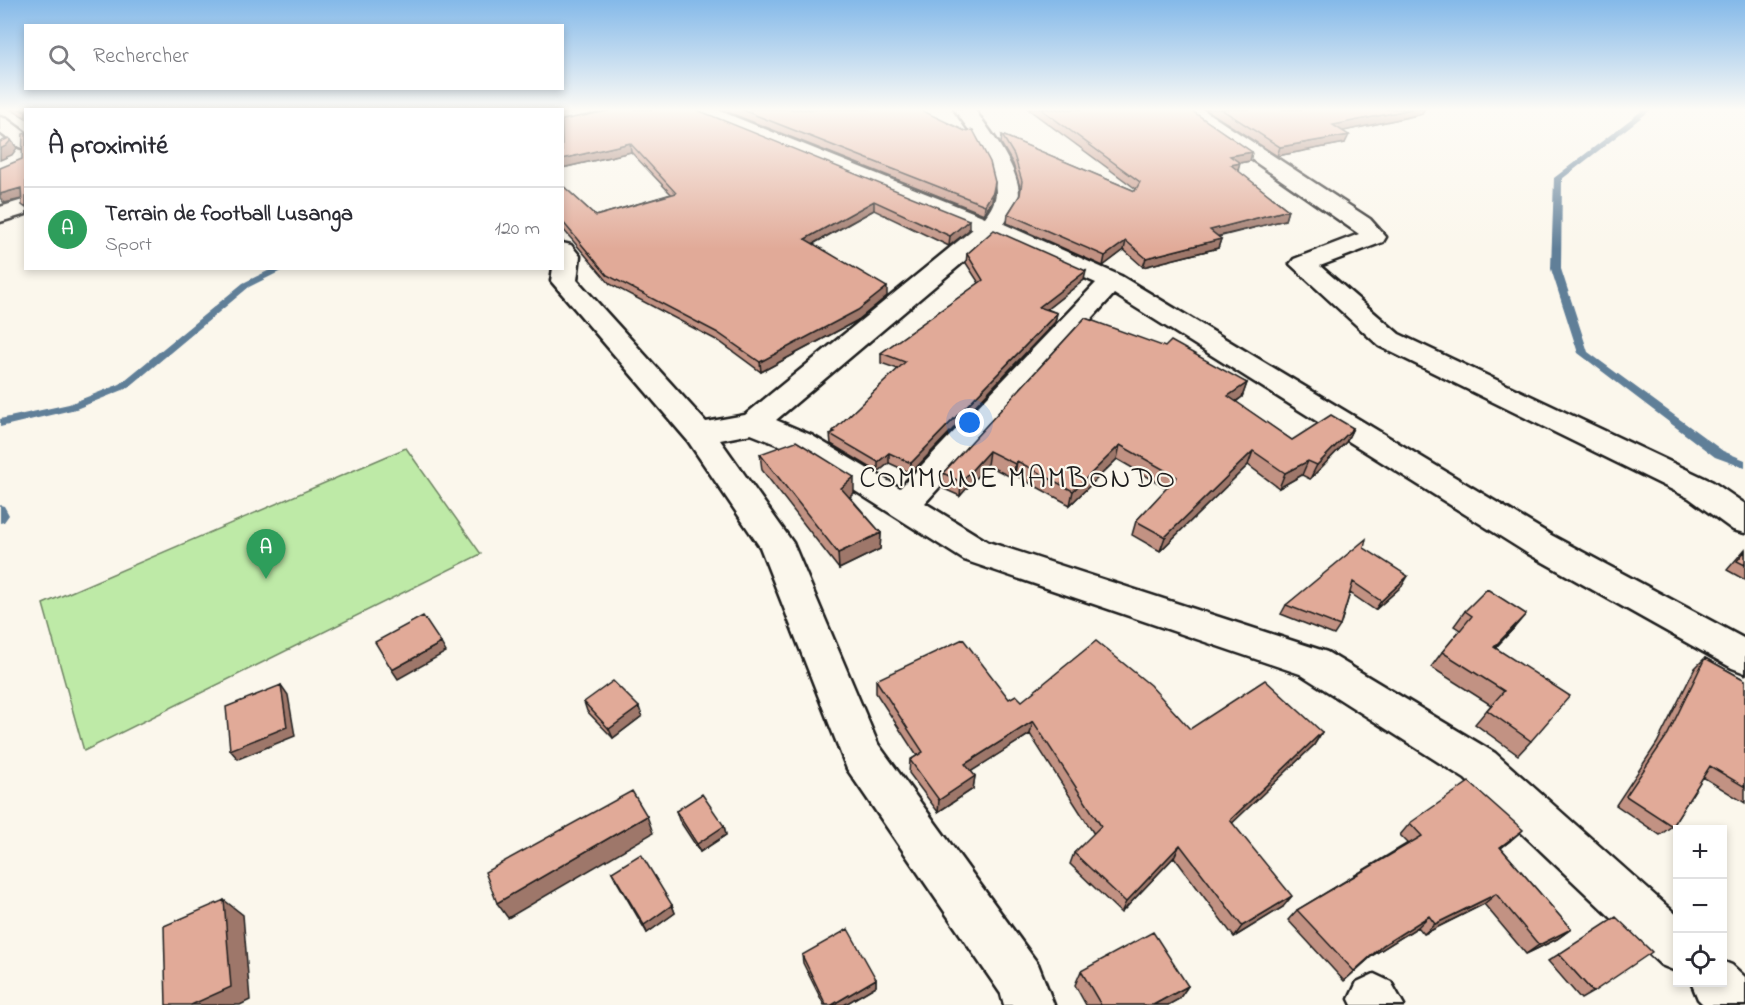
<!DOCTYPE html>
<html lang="fr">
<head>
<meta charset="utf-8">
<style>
	:root { --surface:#fff; --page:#f7f7f7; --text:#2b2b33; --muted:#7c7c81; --line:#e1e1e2; --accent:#ea580c }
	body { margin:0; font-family:"Indie Flower",sans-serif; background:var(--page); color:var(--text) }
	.controls { position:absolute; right:18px; bottom:18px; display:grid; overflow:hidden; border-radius:0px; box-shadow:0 3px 9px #0003 }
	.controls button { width:54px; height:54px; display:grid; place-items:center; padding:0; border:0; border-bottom:2px solid var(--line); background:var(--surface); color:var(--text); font:30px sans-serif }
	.you { position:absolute; left:970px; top:423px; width:21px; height:21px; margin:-15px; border:4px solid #fff; border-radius:50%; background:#1a73e8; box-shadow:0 0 0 9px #1a73e833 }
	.badge { display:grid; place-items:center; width:39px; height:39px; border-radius:50%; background:var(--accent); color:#fff; font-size:20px; font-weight:700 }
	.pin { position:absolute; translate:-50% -50px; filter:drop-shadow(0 2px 3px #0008) }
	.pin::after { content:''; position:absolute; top:32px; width:21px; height:18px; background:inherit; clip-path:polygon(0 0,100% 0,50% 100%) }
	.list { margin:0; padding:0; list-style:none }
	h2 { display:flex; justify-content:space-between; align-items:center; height:78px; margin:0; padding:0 24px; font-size:26px }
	h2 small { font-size:20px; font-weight:400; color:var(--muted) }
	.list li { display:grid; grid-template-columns:39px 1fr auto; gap:18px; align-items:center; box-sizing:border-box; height:84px; padding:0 24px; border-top:2px solid var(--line) }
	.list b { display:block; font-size:22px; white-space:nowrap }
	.list p { margin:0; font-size:20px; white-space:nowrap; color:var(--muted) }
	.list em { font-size:20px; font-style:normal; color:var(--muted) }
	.icon { flex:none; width:33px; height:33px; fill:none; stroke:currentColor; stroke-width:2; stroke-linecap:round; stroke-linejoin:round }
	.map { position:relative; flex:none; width:1745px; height:1005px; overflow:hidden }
	.search { position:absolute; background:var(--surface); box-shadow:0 3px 9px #0003; left:24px; top:24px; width:540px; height:66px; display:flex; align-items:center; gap:15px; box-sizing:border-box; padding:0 21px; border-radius:0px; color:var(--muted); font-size:22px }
	.panel { position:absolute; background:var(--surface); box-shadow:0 3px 9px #0003; left:24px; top:108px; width:540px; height:162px; border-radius:0px }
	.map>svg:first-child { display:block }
	.green { fill:#beeaa7; stroke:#6d8362; stroke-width:1.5 }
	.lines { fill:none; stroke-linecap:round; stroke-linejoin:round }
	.stream { fill:#617f98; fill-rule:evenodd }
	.minor-casing { stroke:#1c1c1c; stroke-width:5 }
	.minor { fill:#fbf7ec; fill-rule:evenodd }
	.wall { fill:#c29283; stroke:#1c1c1c; stroke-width:1.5 }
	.shaded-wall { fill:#9e776a; stroke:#1c1c1c; stroke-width:1.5 }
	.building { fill:#e1aa98; stroke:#1c1c1c; stroke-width:1.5 }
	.labels { text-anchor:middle; stroke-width:4.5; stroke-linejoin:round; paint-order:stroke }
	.quarter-label { font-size:30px; letter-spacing:1.5px; fill:#1c1c1c; stroke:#fbf7ec }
</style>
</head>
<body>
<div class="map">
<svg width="1745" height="1005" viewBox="0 0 1745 1005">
	<rect width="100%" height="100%" fill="#fbf7ec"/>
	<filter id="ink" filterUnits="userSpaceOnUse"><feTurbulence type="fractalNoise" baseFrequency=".0167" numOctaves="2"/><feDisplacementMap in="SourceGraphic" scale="12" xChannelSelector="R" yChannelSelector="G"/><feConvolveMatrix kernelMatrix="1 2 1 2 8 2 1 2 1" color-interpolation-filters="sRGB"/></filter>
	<g filter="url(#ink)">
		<path class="green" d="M406,448L481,554L84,751L43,604Z"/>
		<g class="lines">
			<path class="stream" d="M370,109H376L377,110H369Z
				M1644,109H1652L1562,179L1561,269L1588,352L1723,451L1745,460V468L1715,457L1578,353L1551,269L1554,178Z
				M274,268H287L249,287L128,388L76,409L0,427V419L69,404L120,384L243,283Z
				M0,505L4,506L9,515L4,522L0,523Z"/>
			<g class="minor-casing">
				<path id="minor" d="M689,109H715L985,217C991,209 996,201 996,191C996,165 969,130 954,109H974C988,128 1025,175 1018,200C1016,209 1009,217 1004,224L1121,276L1551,535L1745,639V673L1732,668L1527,553L1114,294L925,503L988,542L1327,652L1495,753L1678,916V972L1661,965L1465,779L1300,674L964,560L789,449L751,434L720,440L793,543L878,744L1038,964L1054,1005H1004L1001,994L847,769L760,547L688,441L551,281L553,268H562V243L571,245L580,256L577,280L706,422L745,415L973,229L692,113ZM993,237L1096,283L900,488L811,435L776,420Z
					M1179,109H1202L1370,219L1386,237L1383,242L1320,266L1399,334L1713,482L1745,504V533L1733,530L1689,498L1379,346L1290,264L1294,259L1359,234Z
					M0,117L7,119L26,133V149L19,147L0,133Z
					M26,199V214L0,222V207Z
					M1722,961L1732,965L1745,977V1005H1704L1698,999L1691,982H1722Z
					M1374,974L1391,982L1404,1005H1352L1349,999L1357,982Z"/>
			</g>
			<use href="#minor" class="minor"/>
		</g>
		<path class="wall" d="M10,109H125L26,110V118Z
			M618,109L969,230L949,246L874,210L813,244L887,296L858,320L761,372L720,342L610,284L562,228V185L596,216L671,194L631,152L562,168V120Z
			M720,109H919L995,182L992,201L984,214Z
			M1028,109H1189L1252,152L1250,161L1239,163H1240L1238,171L1288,210L1285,220L1218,237L1221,239L1218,248L1143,267L1124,250L1103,266L1007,223L1008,214L1020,195L1021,190L1013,164L1001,143L1002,135L1135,191L1136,189Z
			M1205,109H1424L1422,114L1343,131L1345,143L1277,156Z
			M967,254L1084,280L1047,309L1057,313L1055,322L911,473L889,463L878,472L831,444L830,434L833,433V431L898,369L881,363V353L979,283L966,263Z
			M1085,318L1247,383L1242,397L1236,402L1292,440L1353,428L1346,442L1310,479L1302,475L1279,488L1248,465L1160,551L1132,535L1136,521L1167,488L1117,459L1070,505L1015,475L1013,478L987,465L960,496L942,488L943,473Z
			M760,454L854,493L850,497L881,533L880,549L839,569L762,470Z
			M1364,548L1402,586L1375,610L1350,593L1340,626L1334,635L1281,614L1286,605Z
			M1745,549V580L1727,570Z
			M1465,611L1514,628L1496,647L1531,741L1518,755L1475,724L1491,705L1431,667L1442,652L1460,630L1454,626Z
			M1705,658L1745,680V803L1703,777L1672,826L1660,835L1616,805L1657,743L1695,668Z
			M876,680L1009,699L1190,729L1322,732L1314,745L1232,823L1283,907L1234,937L1174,857L1121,913L1070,864L1074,853L1094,834L1030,734L971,771L975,776L973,789L938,812L909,773L910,760L917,756L876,693Z
			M584,702L642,716L613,738L587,711Z
			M676,811L724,826L726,835L700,852L679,820Z
			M1410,823L1510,841L1501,848L1571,929L1557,939L1526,954L1484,904L1424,934L1418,927L1373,955L1344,981L1288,920L1297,910L1408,843L1400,835Z
			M612,872L672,905L675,913L647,933L616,880Z
			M1559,954L1593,992L1581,999L1548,961Z
			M802,955L876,979V986L844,1005H824L803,963Z
			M1081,971L1188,986L1179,999L1168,1005H1086L1075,985Z"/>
		<path class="shaded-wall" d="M96,109H125L123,110H93Z
			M156,109H188L185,110H157Z
			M558,109H588L562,114V110H558Z
			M1412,109H1424L1422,114L1330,134L1333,125Z
			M1349,135L1345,143L1277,156L1280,147Z
			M11,140L17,148L12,155L0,160V149Z
			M630,143L631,152L562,168V159Z
			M1252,152L1250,161L1227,165L1230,156Z
			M1240,163L1237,172L1231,165Z
			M995,182L992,201L984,214L985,205Z
			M21,188L26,198L4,203L0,198V194Z
			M874,201V210L805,248V239Z
			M1288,210L1285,220L1207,239L1210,230Z
			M969,220V230L949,246L950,236Z
			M1221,239L1218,248L1143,267L1146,258Z
			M1126,241L1124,250L1103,266L1105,256Z
			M1086,271L1084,280L1038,316L1039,307Z
			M887,287V296L858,320L761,372L760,362Z
			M1057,313L1055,322L911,473V463Z
			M1247,383L1242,397L1223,410L1228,396Z
			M1353,428L1346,442L1310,479L1317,465Z
			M1120,445L1117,459L1070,505L1073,491Z
			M989,451L987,465L960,496L961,482Z
			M1253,451L1248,465L1160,551L1165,537Z
			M889,453V463L878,472V462Z
			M1017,461L1015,475L1013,478L1015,464Z
			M1308,461L1302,475L1279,488L1285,473Z
			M854,477V493L842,504L841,488Z
			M881,533L880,549L839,569L838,553Z
			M1408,576L1402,586L1375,610L1381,601Z
			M1526,614L1514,628L1483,661L1494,647Z
			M441,643L446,652L398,679L392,670Z
			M281,685L288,695L295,736L238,759L230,750Z
			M639,707L642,716L613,738L609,729Z
			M1033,721L1030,734L964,776L965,764Z
			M1322,732L1314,745L1223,832L1230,820Z
			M975,776L973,789L938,812L939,800Z
			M647,816L653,833L508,918L497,903Z
			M724,826L726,835L700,852L697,844Z
			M1523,830L1510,841L1488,858L1500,847Z
			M1180,845L1174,857L1121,913L1126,902Z
			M1496,894L1484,904L1424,934L1435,924Z
			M1292,896L1283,907L1234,937L1242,926Z
			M224,900L243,915L250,1000L240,1005H191Z
			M672,905L675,913L647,933L644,925Z
			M1429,916L1418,927L1373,955L1344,981L1383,945Z
			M1571,929L1557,939L1526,954L1539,945Z
			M876,979V986L844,1005H832Z
			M1188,986L1179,999L1168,1005H1153Z"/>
		<path class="building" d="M19,109H96L93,110H26V112Z
			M495,109H558V110H496Z
			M618,109H695L969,220L950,236L874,201L805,239L887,287L858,310L760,362L718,333L607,275L562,221V185L596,216L676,193L630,143L562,159V120Z
			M740,109H919L965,131L973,130L990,162L995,182L993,192L985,205Z
			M1041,109H1189L1252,152L1230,156L1240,163L1231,165L1288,210L1210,230L1221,239L1146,258L1126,241L1105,256L1008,214L1020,195L1022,181L1014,155L1002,135L1135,191L1140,182Z
			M1221,109H1412L1333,125L1349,135L1280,147Z
			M26,133V208L22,205L21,188L0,194V168L22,159L23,134Z
			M9,138L11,140L6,146L0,149V142Z
			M994,230L1086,271L1039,307L1057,313L911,463L889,453L878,462L830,434L835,432L833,431L905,362L881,353L983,280L967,254Z
			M1085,318L1165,347L1171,341L1247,383L1228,396L1292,440L1331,415L1353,428L1317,465L1308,461L1285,473L1253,451L1165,537L1136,521L1177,477L1120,445L1073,491L1017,461L1015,464L989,451L961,482L943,473Z
			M796,441L854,477L841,488L881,533L838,553L760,454Z
			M1366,539L1364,548L1408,576L1381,601L1353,582L1340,626L1286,605Z
			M1745,551V565L1737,561Z
			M1487,589L1526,614L1494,647L1570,696L1531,741L1487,710L1504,691L1442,652L1472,616L1465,611Z
			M423,616L441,643L392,670L375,642Z
			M963,639L1009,699L1016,695L1022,701L1096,641L1150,685L1190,729L1265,680L1322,732L1230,820L1292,896L1242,926L1180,845L1126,902L1074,853L1101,826L1033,721L965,764L975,776L939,800L910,760L923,752L876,680Z
			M1705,658L1745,680V787L1710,766L1672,826L1626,796L1668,734Z
			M613,681L639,707L609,729L584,702Z
			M281,685L287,727L230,750L226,707Z
			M1469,782L1523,830L1500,847L1571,929L1539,945L1496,894L1435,924L1429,916L1383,945L1354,971L1297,910L1422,836L1410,823Z
			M632,791L647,816L497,903L485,872Z
			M702,794L724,826L697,844L676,811Z
			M641,854L672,905L644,925L612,872Z
			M224,900L231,987L191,1005H166L164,926Z
			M1616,917L1652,952L1593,992L1559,954Z
			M848,929L876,979L832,1005H826L802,955Z
			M1153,932L1188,986L1153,1005H1101L1081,971Z"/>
	</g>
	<linearGradient id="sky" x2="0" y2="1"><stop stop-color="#84b9e9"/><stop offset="0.44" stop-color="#fdfbf6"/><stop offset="1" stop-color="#fdfbf6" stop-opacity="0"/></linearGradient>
	<rect width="1745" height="249" fill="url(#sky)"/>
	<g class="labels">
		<g class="quarter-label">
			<text x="1018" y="487">COMMUNE MAMBONDO</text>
		</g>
	</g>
</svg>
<div class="controls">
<button>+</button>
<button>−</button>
<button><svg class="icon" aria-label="locate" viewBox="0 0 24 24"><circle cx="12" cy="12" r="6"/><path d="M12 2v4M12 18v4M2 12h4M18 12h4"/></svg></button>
</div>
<div class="you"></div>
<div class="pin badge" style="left:266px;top:579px;background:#2e9e5b">A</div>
<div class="search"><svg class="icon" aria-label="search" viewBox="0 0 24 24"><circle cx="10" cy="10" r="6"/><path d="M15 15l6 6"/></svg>Rechercher</div>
<section class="panel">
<h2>À proximité<small></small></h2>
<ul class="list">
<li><span class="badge" style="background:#2e9e5b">A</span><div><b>Terrain de football Lusanga</b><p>Sport</p></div><em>120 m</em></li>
</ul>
</section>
</div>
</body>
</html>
